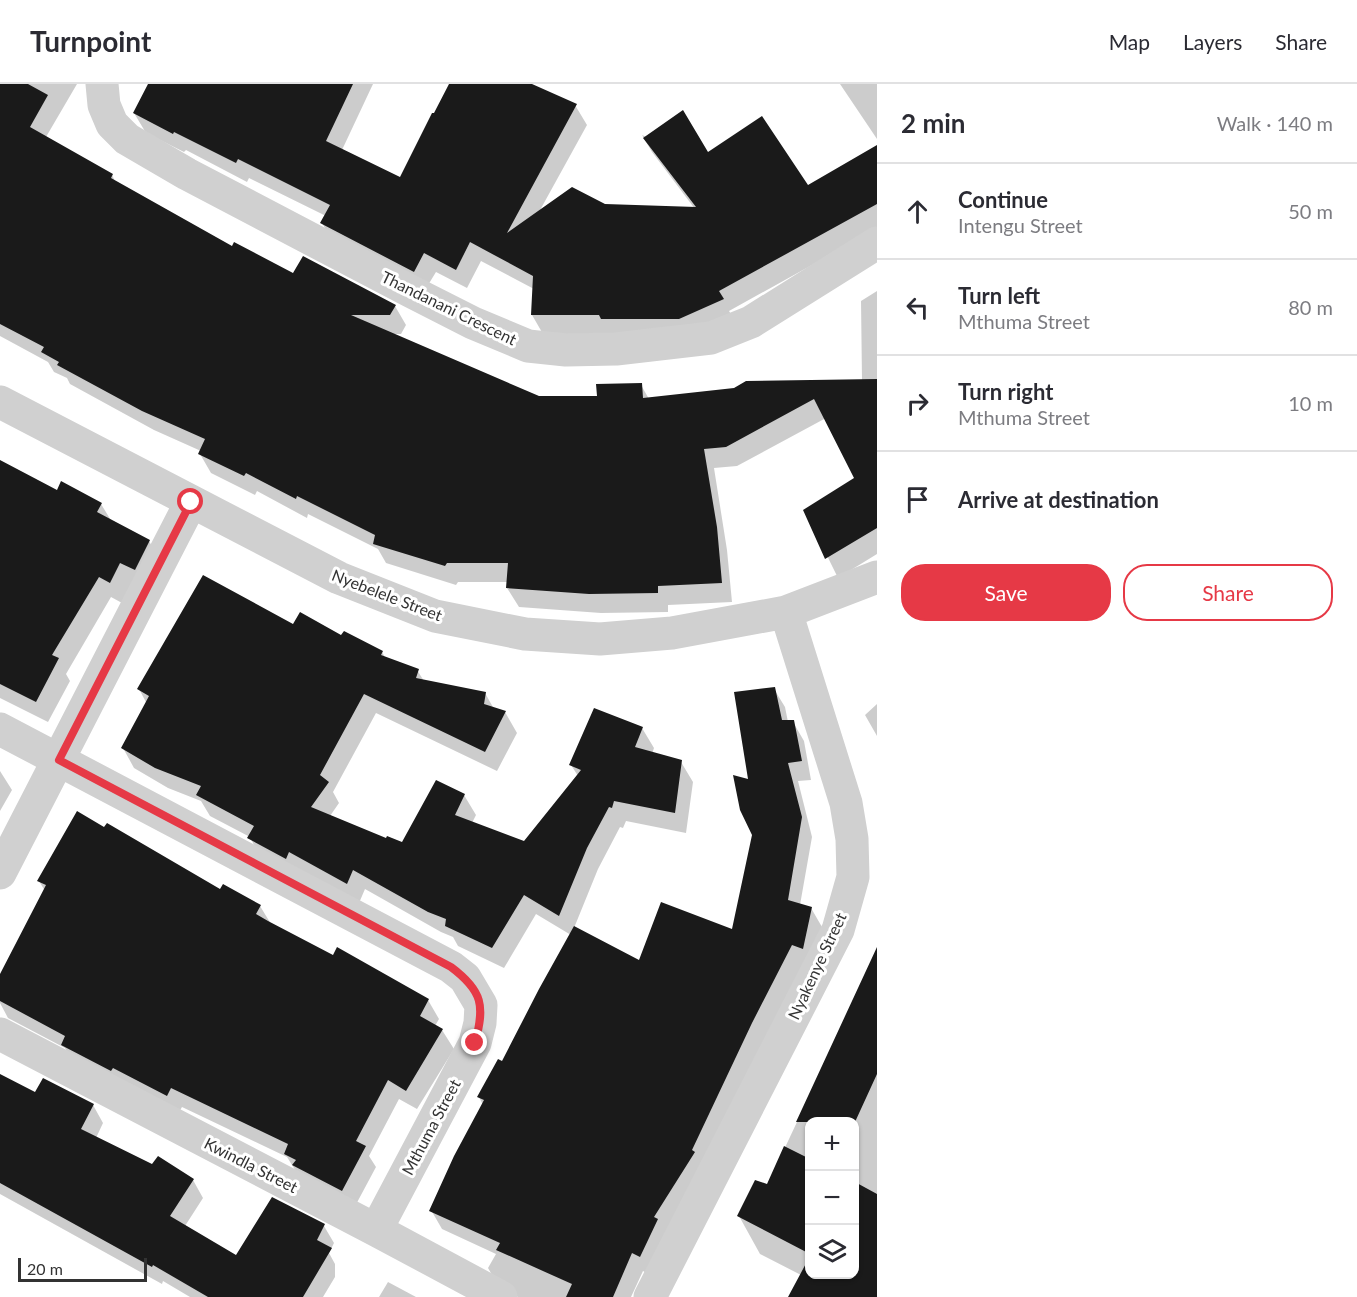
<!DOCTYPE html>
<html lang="en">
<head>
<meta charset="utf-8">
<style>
	:root { --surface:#fff; --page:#f2f2f3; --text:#2b2b33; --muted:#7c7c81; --line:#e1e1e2; --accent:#e63946 }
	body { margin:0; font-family:Lato,sans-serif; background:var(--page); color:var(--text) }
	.controls { position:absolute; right:18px; bottom:18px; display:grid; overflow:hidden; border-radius:12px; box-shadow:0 2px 4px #0004 }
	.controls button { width:54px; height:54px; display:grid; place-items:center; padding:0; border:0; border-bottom:2px solid var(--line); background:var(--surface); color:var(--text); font:30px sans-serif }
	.scale { position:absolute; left:18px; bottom:15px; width:129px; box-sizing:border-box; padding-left:6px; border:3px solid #333; border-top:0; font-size:16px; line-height:21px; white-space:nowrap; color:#333; -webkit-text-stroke:4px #fff; paint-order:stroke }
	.stop { position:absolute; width:18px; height:18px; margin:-14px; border:4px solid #e63946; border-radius:50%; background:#fff }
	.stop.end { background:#e63946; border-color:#fff; box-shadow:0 2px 6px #0008 }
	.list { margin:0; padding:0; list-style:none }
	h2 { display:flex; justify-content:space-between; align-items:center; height:78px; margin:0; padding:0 24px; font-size:26px }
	h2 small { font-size:20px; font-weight:400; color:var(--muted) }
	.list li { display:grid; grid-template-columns:39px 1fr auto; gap:18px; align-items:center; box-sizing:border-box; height:96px; padding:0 24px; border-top:2px solid var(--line) }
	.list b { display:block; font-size:22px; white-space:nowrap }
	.list p { margin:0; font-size:20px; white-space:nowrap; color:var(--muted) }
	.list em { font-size:20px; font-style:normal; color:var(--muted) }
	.actions { display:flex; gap:12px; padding:18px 24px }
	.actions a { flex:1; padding:14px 0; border:2px solid var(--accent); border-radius:24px; text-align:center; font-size:21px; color:var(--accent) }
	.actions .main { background:var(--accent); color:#fff }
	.icon { flex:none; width:33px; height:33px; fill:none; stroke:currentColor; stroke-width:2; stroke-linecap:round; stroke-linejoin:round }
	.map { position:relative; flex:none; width:877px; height:1213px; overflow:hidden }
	header { display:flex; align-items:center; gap:36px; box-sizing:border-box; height:84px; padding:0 30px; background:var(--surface); border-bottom:2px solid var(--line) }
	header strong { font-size:28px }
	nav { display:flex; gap:33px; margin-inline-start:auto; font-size:21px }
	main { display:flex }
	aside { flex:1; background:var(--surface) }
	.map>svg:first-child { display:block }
	.shadow { fill:#0003; fill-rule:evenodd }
	.building { fill:#1a1a1a }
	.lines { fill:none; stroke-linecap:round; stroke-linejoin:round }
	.minor { stroke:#d0d0d0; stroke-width:33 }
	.route { stroke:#e63946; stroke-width:8 }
	.labels { text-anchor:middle; stroke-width:6; stroke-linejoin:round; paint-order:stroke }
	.street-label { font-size:16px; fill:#333; stroke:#fff }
</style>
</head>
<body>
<header>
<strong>Turnpoint</strong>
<nav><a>Map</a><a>Layers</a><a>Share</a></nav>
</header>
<main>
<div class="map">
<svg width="877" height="1213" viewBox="0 0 877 1213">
	<rect width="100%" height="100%" fill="#fff"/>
	<path class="shadow" d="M0,0H77L46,53L112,91L116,99L233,164L294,191L395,222L406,241L401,250H392L539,313H599L641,301L649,315L862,297L861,217L877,207V470L838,494L805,427L856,394L826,334L737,382L714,384L727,466L732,518L668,521V528L601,529L519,523L507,504L508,498H458L456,501L386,479L378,465L308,430L307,434L257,407L255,411L211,389L200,370L201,367L154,346L70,300L67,294L54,288L48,278L0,252Z
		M149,0H373L342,66L400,95L451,0H528L575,21L587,41L539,128L605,122L695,125L652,68L642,51L698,76L808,103L877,63V145L729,227L732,232L691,254L543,250L532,231L534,205L481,177L467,204L436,188L425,206L333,158L322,139L326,132L249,94L247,98L186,66L184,68L146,49L134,29Z
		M840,0H877V55Z
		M0,388L57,408L101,420L112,438L149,457L161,479L122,519L111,513L66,590L70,597L48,638L0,614Z
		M293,542L342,553L382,568L386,575L417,586L424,597L485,609L494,625L505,628L517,649L497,687L376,629L333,708L339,719L330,732L387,756L403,760L464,711L476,731L472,739L525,758L578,692L571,681L642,644L654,664L652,670L681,678L693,698L686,749L626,737L623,744L620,743L598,785L574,844L640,878L734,847L753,751L749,697L774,605L785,623L788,638H793L804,657L811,696L798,697L812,753L800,821L811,824L822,843L650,1191L643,1187L631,1213H518L499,1203L488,1184L496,1170L442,1145L431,1126L483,1021L479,1013L503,979L571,851L536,830L504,884L458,862L453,853L441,848L365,805L359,819L261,775L250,753L210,732L201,717L168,704L134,684L123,664L147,620L139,605Z
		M877,620V652L865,631Z
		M0,687L12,706L0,727Z
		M39,797L221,807L260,822L271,840L333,873L428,916L439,935L435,942L442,946L454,965L417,1025L399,1015L369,1072L376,1083L353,1126L297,1089L287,1073L182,1023L178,1030L74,980L65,964L8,934L0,919V893L45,807Z
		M856,912L877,921V1213H790L801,1191L760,1170L739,1132L767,1102ZM810,1038H854V1190H810Z
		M0,992L36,1010L93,1021L103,1039L96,1054L153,1082L193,1096L203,1114L185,1142L237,1173L324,1142L334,1159L329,1169L335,1180V1193L323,1213H190L163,1197L162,1200L0,1110Z
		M388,1198L416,1213H379Z"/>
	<path class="building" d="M0,0H28L48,11L30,43L113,90L111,94L232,162L234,158L293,189L303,172L396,221L390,231H351L539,312H597L596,300L642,299L643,314L734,304L746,297L877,295V444L825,475L803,426L854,394L814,315L726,363L704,365L717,443L722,499L658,502V509L589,510L506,504L508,479H447L445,482L373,460L375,451L297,412L296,415L246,389L244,392L198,370L205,355L142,327L57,281L59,278L41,268L44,263L0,240Z
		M148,0H353L326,57L400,93L432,29H434L449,0H532L577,20L507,149L572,103L605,120L696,123L643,54L683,26L708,68L762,32L808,101L877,61V120L719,207L724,215L679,235H601L599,231H531L533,192L470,158L456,186L424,169L414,188L320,139L330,121L238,75L236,79L174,48L173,50L133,29Z
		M0,376L57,406L61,397L102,419L97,428L150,456L135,486L120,479L110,499L99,493L52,571L59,574L36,618L0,600Z
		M203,491L293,540L300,528L341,551L344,547L383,567L381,571L419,585L416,594L486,608L484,620L506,627L485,668L364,610L320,691L329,698L311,723L386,754L387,752L402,758L436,696L465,710L455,731L524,757L581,686L569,681L594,624L643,643L635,663L682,676L675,729L614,717L612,724L609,723L587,764L559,832L524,811L492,864L445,842L446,835L428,828L353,786L347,800L289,768L286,775L247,754L254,742L196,711L201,702L155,684L121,664L149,612L137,605Z
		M775,603L782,636H794L802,677L788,679L802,733L788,816L812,823L803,865L792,861L752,939L692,1066L695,1068L654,1133L658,1135L640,1173L632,1169L613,1213H566L572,1200L496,1166L500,1159L429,1127L454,1072L484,1016L477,1013L498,975L502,977L539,905L574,842L639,876L661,818L732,845L752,751L740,726L733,691L748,695L734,608Z
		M77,727L104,743L107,739L220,805L223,800L261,821L256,830L268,837L333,871L337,863L429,915L420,932L443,945L406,1007L388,996L356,1057L366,1062L342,1107L292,1081L296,1076L284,1070L288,1060L171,1004L167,1012L113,984L111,987L61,961L65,952L0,917V890L46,801L37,797Z
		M877,863V990L855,1038H796Z
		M0,990L35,1008L43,994L94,1020L81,1045L152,1080L158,1072L194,1095L170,1132L236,1171L272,1113L325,1140L317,1156L332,1164L303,1213H208L153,1181L152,1183L0,1099Z
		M784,1062L810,1075V1170L737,1132L755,1096L767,1100Z
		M855,1098L877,1110V1213H788L810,1172V1191H855Z"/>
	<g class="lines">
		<path class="minor" d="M102,0L104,21L112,40L127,55L187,90L410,207L473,239L528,262L566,266L616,265L711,254L751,238L877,159
			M0,318L339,494L435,532L525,550L600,555L672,549L786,528L877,493
			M0,645L451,883L465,894L481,921L480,939L475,959L376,1146
			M0,789L191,418
			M0,950L376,1146L501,1213
			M650,1213L838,846L853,793L852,755L846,719L786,528"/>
	</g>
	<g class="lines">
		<path class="route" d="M191,418L59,676L451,883C483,907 485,922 475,959"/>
	</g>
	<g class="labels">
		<g class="street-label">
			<text transform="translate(449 224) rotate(26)" y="6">Thandanani Crescent</text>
			<text transform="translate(387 511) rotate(21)" y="6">Nyebelele Street</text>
			<text transform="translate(817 882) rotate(-65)" y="6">Nyakenye Street</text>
			<text transform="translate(431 1043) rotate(-62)" y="6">Mthuma Street</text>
			<text transform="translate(251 1081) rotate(27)" y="6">Kwindla Street</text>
		</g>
	</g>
</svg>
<div class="controls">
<button>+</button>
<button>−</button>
<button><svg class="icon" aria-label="layers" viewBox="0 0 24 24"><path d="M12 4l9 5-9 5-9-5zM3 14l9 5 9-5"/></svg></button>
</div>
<div class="scale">20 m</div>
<div class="stop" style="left:191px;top:418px"></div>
<div class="stop end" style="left:475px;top:959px"></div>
</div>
<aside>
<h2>2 min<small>Walk · 140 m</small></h2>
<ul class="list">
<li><svg class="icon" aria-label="ahead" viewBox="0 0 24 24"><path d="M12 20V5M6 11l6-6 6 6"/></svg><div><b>Continue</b><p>Intengu Street</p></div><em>50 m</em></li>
<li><svg class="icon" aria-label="left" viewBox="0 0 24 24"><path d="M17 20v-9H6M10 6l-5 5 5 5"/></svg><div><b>Turn left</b><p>Mthuma Street</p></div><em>80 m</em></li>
<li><svg class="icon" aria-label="right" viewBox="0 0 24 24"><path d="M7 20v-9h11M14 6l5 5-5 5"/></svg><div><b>Turn right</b><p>Mthuma Street</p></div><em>10 m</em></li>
<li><svg class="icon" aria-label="arrive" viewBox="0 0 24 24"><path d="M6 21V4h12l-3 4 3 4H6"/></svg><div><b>Arrive at destination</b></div></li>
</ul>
<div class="actions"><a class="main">Save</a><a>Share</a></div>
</aside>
</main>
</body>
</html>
